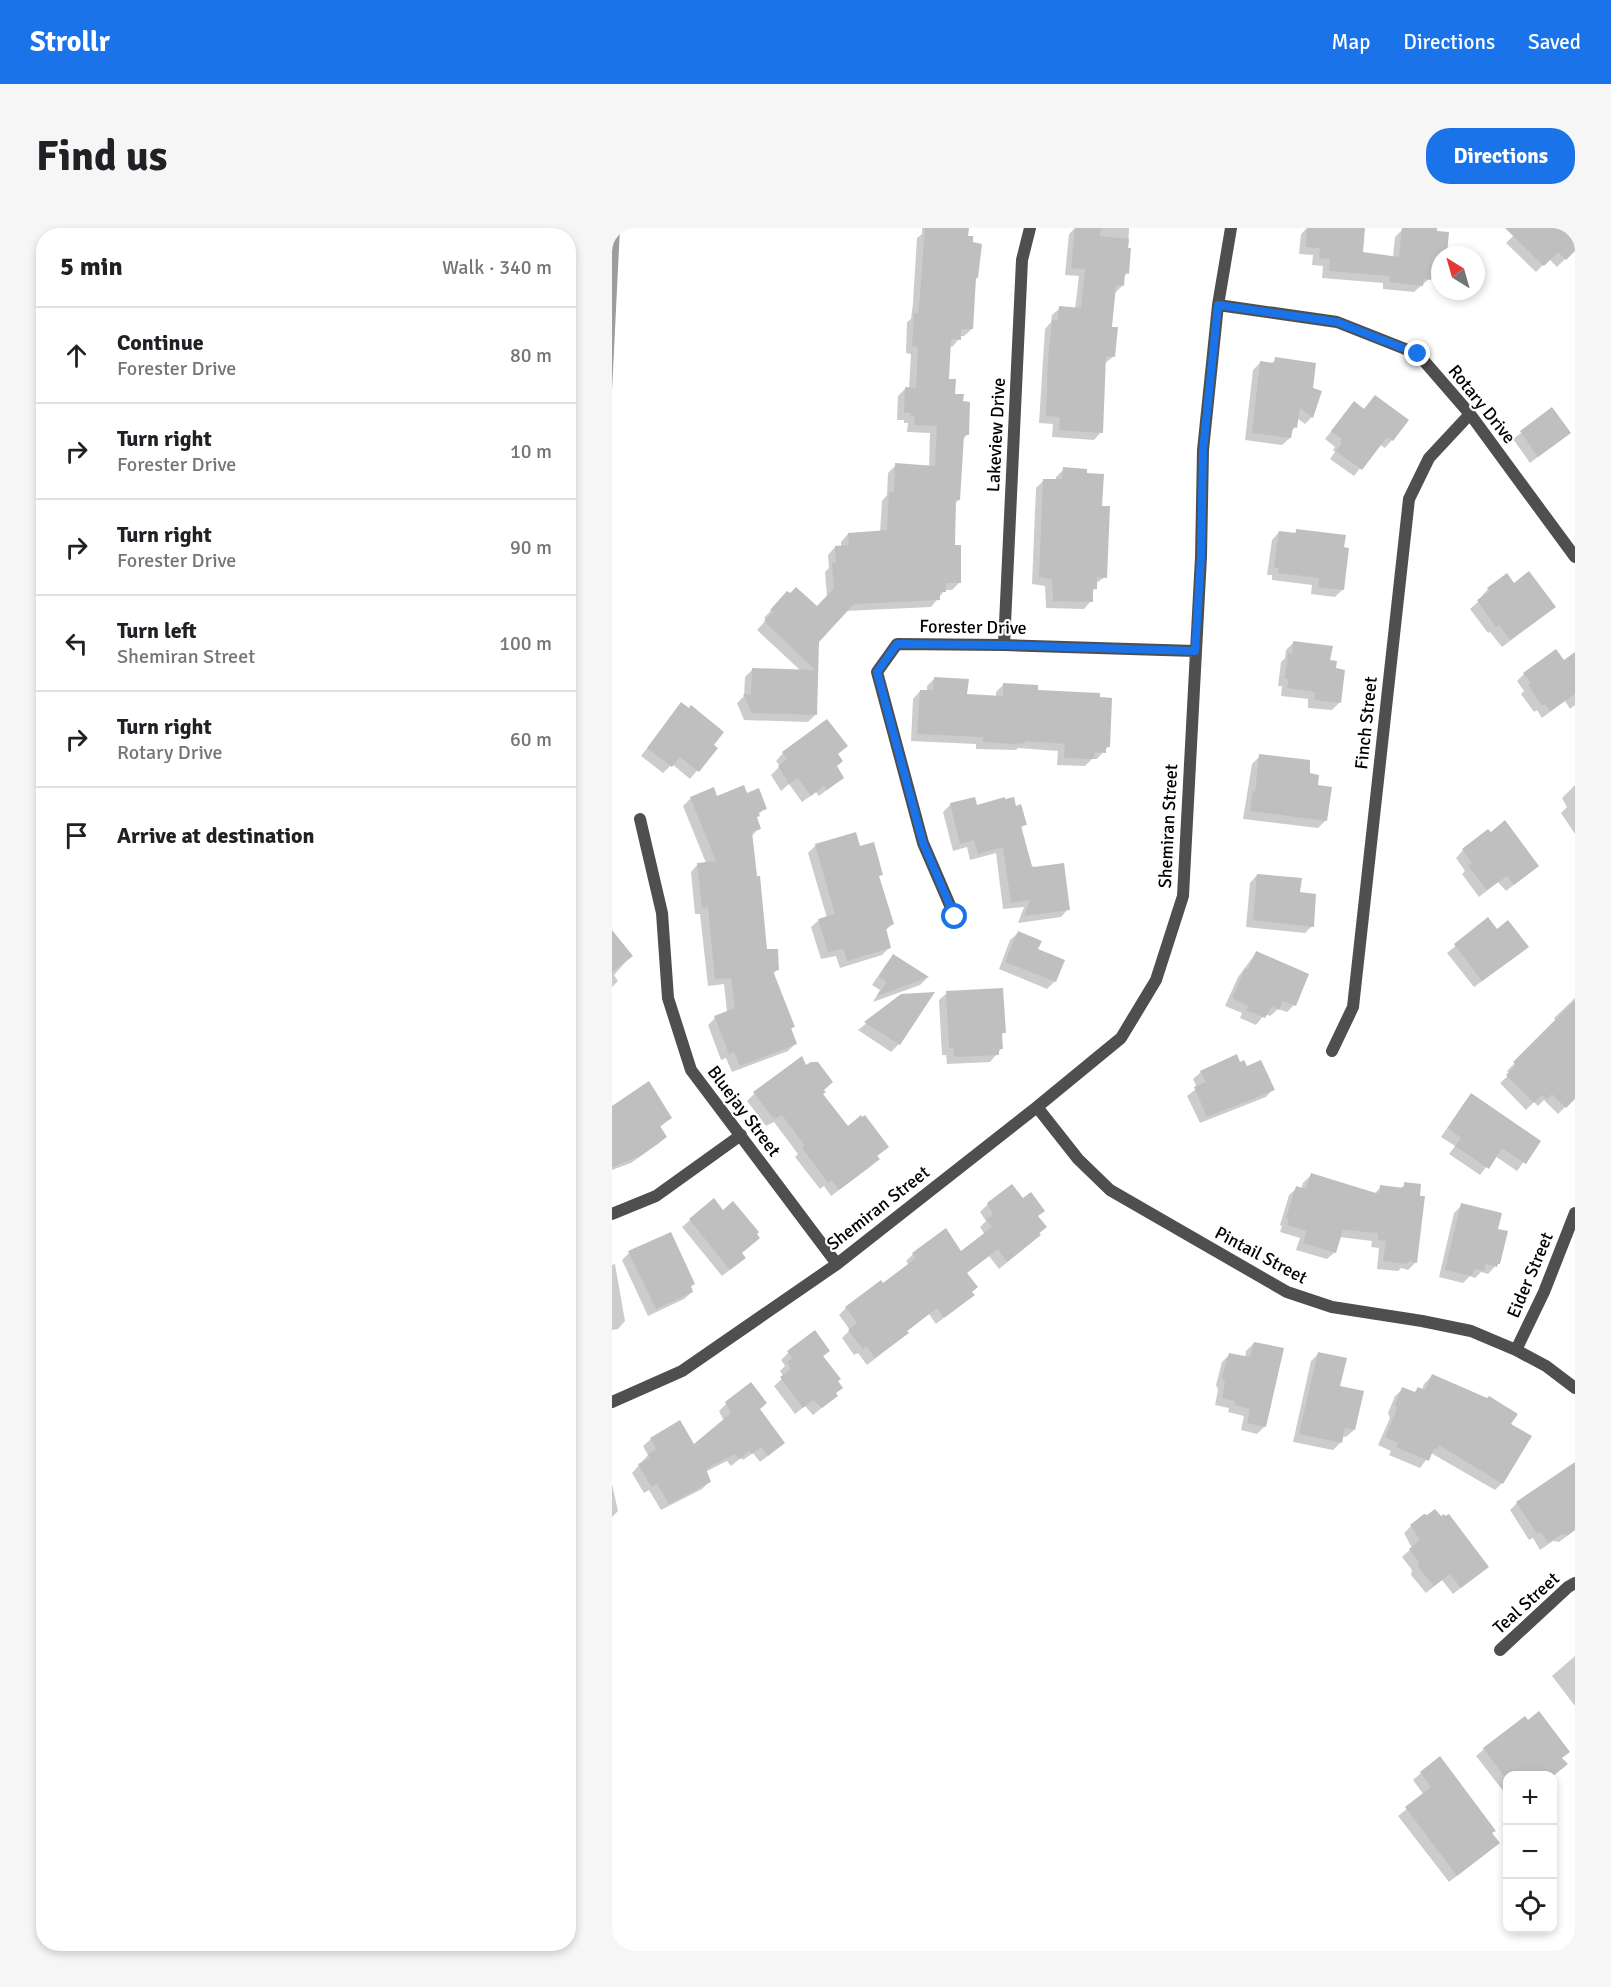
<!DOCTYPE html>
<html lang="en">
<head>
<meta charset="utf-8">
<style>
	:root { --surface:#fff; --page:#f6f6f6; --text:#202124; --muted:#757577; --line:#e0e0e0; --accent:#1a73e8 }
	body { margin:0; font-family:Signika,sans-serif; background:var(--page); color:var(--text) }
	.controls { position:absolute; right:18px; bottom:18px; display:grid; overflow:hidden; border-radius:12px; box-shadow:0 3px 9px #0003 }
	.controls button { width:54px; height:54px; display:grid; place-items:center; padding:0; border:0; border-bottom:2px solid var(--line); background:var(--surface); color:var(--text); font:30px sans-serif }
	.compass { position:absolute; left:819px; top:18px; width:54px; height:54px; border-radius:50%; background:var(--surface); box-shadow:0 3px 9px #0003; rotate:323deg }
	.stop { position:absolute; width:18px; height:18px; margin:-14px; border:4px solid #1a73e8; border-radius:50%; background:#fff }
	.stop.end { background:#1a73e8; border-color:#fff; box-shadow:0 2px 6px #0008 }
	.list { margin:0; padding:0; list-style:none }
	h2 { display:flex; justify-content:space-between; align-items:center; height:78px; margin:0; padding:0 24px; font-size:26px }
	h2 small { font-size:20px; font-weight:400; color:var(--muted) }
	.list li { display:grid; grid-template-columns:39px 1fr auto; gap:18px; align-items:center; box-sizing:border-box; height:96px; padding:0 24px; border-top:2px solid var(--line) }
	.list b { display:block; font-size:22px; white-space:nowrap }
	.list p { margin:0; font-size:20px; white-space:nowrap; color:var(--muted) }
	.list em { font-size:20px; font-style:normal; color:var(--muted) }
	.icon { flex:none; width:33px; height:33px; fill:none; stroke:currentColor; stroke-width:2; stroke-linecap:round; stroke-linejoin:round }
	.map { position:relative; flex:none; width:963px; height:1723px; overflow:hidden; border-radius:24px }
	header { display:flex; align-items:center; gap:36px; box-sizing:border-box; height:84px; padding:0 30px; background:var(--accent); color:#fff }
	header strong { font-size:28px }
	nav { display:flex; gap:33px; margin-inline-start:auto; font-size:21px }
	.intro { display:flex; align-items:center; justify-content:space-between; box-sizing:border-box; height:144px; padding:0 36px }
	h1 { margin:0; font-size:42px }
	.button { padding:15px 27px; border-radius:24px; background:var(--accent); color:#fff; font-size:21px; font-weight:700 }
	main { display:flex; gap:36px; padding:0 36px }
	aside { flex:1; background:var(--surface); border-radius:24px; box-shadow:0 3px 9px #0003 }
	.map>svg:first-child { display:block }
	.water { fill:#9d9d9d }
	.shadow { fill:#0003 }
	.building { fill:#bfbfbf }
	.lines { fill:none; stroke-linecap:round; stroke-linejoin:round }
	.minor { stroke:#4f4f4f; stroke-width:12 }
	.route { stroke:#1a73e8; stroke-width:8 }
	.labels { text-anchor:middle; stroke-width:4.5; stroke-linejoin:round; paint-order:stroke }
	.street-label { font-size:18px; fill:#000; stroke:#fff }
</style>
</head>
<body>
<header>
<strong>Strollr</strong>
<nav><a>Map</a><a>Directions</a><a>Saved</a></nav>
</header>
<div class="intro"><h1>Find us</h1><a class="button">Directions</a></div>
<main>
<aside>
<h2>5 min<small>Walk · 340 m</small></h2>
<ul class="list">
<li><svg class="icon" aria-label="ahead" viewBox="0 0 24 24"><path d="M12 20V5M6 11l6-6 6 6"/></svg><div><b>Continue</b><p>Forester Drive</p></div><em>80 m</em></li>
<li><svg class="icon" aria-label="right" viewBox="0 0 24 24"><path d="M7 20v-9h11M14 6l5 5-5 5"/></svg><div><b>Turn right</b><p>Forester Drive</p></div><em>10 m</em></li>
<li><svg class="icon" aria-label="right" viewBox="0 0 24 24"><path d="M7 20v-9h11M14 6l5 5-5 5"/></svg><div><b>Turn right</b><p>Forester Drive</p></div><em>90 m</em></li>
<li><svg class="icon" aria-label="left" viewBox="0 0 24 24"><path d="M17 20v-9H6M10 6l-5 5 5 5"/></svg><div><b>Turn left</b><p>Shemiran Street</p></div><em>100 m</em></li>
<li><svg class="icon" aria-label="right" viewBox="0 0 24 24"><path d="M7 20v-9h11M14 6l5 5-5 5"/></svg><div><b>Turn right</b><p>Rotary Drive</p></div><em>60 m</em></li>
<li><svg class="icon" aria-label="arrive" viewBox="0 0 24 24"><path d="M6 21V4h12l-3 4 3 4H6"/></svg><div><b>Arrive at destination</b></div></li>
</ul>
</aside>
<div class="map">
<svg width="963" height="1723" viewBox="0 0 963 1723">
	<rect width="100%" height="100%" fill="#fff"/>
	<path class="water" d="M0,0H8L0,163Z"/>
	<path class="shadow" d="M310,0H355L354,9L365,50L363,51L360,101L352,108H348L347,111L340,119L337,118L336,152L355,207L350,212L347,272L342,276L341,319L348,354L340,362H333L319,379L233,383L206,414L203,487L196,494L132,492L125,475L132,468L133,449L141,441L189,443L145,402L154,392L152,390L175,365L205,380L215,369L213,344L217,340L216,327L223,319H229V314L236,306L268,304L270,273L275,267L276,245L284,237L317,239L318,205L295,204L296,195H292V192H285L286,168L293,161H297L299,126L294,125L295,94L299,91L301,75L305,10L310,6Z
		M463,0H517L515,45L512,49L511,57L503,65L498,100L502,128L492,136L489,204L482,212L440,209L441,196L427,195L433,101L439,94L440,87L448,80L463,81L467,48L453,47L457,6Z
		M695,0H752L750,25L781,29L783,9L790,2L812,0L834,27H828V47L825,50H818L802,64L771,61V55L710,50L711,38L700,37L701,27L687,26L689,6Z
		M909,0H963V21L945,39L937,31L924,44L894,15Z
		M664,131L699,161L700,189L693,196L685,190L683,199L679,204L678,210L670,217L633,212L641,142L649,134L659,136Z
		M763,169L780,212L773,220L767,216L742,248L718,231L723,224L721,222L723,219L713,211L742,175L751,182Z
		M940,181L957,205L918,235L901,211Z
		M452,241L488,279L493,349L483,356V361L479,364V373L472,381L434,380L433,358L420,356L424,260L432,252L444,253V249Z
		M685,303L731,361L723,369L699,366L700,357L660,352V347H655L660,312L667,304L681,306Z
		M902,357L934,386L890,419L878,404L876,405L858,381L870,370L869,369L876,361Z
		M682,414L717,434L727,475L720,482L696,480V471L669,468L670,458H666L669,434L673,430L674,422Z
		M963,426V477L958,481L953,473L930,490L925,482L922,484L909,466L912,463L905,453L912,446L952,434Z
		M323,450L354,467L384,469V464L392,456L424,463L496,519L485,531H480L473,538L445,537L446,523L406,520L404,522L364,521V516L299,513L301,471L308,463L315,464V458Z
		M69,476L104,520L78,551L60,536L51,545L29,528Z
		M171,525L225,527L224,539L230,550L207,568L204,564L190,574L177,556L169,563L159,547L168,538L164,533Z
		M648,528L704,558L714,592L706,600L631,591L640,536Z
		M963,557V606L949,585L955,579L950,570Z
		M134,567L153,580L143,590L147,600L140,608L153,723L166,741L161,746L181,799L178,802L184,815L176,823L120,844L114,830L109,832L96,797L103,790L115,784L112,756L96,758L88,686H83L79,644L86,636L94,635L71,578L79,570Z
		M362,571L364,579H403L413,596L408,601L418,639L456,681L449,689L406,695L412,679L391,681L384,625L358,632L355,619L341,623L331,584L338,577Z
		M243,606L247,620L269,646L266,649L280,696L273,703L277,720L270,727L228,740L224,728L209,731L199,699L207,692L215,690L196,625L203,618Z
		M851,622L917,645L894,663L886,654L867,669L850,646L853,643L844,630Z
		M645,647L687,666L700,698L693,705L634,699L638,655Z
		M876,691L907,726L862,759L835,725Z
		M0,704L19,728L2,747L6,753L0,759Z
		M406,705L424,722L443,753L435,761L387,741L398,712Z
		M644,725L682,777L675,784L666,781L658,788L653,786L644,797L628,790L630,785L613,778L626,749Z
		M281,728L315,750L308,757L261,774L268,762L260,757L274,736Z
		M335,765L392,804L389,807V821L378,834L335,836L334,827H330L327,772Z
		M290,767L287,816L279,824L246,802Z
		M963,770V869L946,886L932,872L926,878L922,874L914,882L888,855L898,846L895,843L944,793L942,790Z
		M627,836L661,861L654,869L588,895L575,868L585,860L581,851L589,844Z
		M211,862L209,867L235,900L275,919L264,929L266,931L258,939L219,968L212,958L208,961L183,929L186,926L162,894L154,898L135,873L142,866Z
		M860,867L927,913L905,943L883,928L868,947L837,926L843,918L829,909L852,875Z
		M0,879L58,890L47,900L53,909L46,916L19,935L0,942Z
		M699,947L762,966L769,959L788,961L793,956L806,969L804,1034L796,1042L789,1040L786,1043L765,1041L767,1020L759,1019L760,1013L727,1009L723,1024L715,1031L684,1022L688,1010L668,1004L670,998L668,997L677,967L685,960L689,961L691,955Z
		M376,976L425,989L433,999L419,1015L387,1041L377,1028L353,1046L361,1067L324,1096L317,1086L294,1104L295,1105L287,1112L255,1137L246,1125L242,1127L230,1110L238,1102L227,1087L234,1080L271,1057L297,1037L294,1033L301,1026L349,1025L373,1007L368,999L374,993L368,984Z
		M850,977L884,1002L886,1035L876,1046L869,1044L863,1050L858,1048L851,1055L827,1049L842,985Z
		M78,992L129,1025L124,1037L110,1048L70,999Z
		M17,1025L81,1056L78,1060L80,1064L72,1071L36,1088L10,1032Z
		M3,1036L13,1093L6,1101L0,1102V1037Z
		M642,1115L653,1198L645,1206L629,1202L632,1188L616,1184L617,1180L603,1177L606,1162L604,1157L610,1134L617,1127L633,1130L634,1123Z
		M217,1123L210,1129L224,1154L222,1166L224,1168L201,1187L193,1178L183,1186L162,1158L172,1149L168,1143L173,1138L169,1132L176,1125Z
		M706,1126L727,1159L742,1202L734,1209L730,1208L728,1215L721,1222L681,1214L699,1133Z
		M820,1148L897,1196L890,1255L883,1262L819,1225L808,1240L777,1227L779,1223L766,1217L778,1190L776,1185L783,1168L791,1161L802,1165L806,1161L810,1162L812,1156Z
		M114,1176L146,1182L163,1222L148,1234L141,1225L131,1232L129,1230L119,1238L115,1233L93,1244L97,1254L90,1261L49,1282L37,1262L32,1265L20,1245L36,1227L31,1218L39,1211L81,1219L112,1193L107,1183Z
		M963,1244V1302L947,1314L941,1313L928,1322L921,1310L917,1312L898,1282L905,1275Z
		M0,1256L6,1283L0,1289Z
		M799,1298L875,1339L841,1366L830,1352L814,1365L799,1347L800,1342L790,1329L800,1320L792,1305Z
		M963,1428V1478L940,1448Z
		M872,1521L949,1530L946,1544L940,1548H896V1569L864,1528Z
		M809,1545L879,1606L886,1615L837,1654L786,1588L812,1567L801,1552Z
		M963,1718V1723H956Z"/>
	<path class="building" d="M313,0H357L356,8H361V14L370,16L366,50H364L361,101H349V112L339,111L337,151H344L343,166H352L351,173L358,174L357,207H352L348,272H344L343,317H349V355H334V364H328V372L242,376L207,414L205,487L140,485L131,466L139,467L140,440L203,442L152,393L161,384L158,382L175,363L178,365L184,359L205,378L222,360L220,335H224L223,318L237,317L236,305L275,302L277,264H282L283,235L323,238L325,198L302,197L303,188H299V185H292L293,159L304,160L306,119L300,118L302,85L306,86L308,66Z
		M463,0H489L488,8L517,11L516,20H519L517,46L513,45L512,58L504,57L500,99H506L503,129L494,128L491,205L447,202L448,189L434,188L436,132L440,92H446L447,78L469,80L473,41L459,40Z
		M695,0H753L751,24L787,29L790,0H825V3L837,4L835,27H828V43L820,42L819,52L812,51L811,58L777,54L778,48L717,43L718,31L707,30L708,20L694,19Z
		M893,0H963V23L954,32L946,24L932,38Z
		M663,129L704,135L701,160L710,163L701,190L688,180L685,200L681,199L679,210L640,205L648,133L662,135Z
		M763,167L797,192L781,213L775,209L750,242L724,223L730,215L728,214L730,211L719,203L742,173L752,181Z
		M940,179L959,205L926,229L908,203Z
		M451,239L475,241V245L492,246L490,278H498L495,350L485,349V361H481V374L441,373L440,351L427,349L431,251H450Z
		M684,301L734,307L732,319L737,320L732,362L706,359L707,350L666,345L667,340H662L667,303L684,305Z
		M917,343L944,379L898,412L887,397L884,399L865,372L878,363L875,360L895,345L902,355Z
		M681,413L721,418L718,432L725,433L724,440L733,442L729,475L702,472L703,464L675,460L677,451H673L676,425L680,426Z
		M944,421L952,432L963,424V466L938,483L933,476L930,478L916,457L919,455L911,445Z
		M322,449L357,451L355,466L391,468V455L426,457V462L488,465V469L500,470L498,519H494V525L483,524L482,531L452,530L453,516L413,513V515L404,516L371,514V509L305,506L308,462H321Z
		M69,474L77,480L79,477L112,504L102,517L106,520L87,544L68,529L60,539L35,520Z
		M215,491L236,518L226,526L231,533L225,538L232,550L215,562L212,558L199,568L186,550L177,556L166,538L175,531L170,524Z
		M647,526L698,532V545L707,547L706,557L720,559L715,593L638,583L641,563L643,564Z
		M132,557L135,565L147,560L155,581L146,584L148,588L145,589L149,601L140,604L145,648H148L155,721H166L167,742L161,743L183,799L179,800L185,816L128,838L122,824L117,826L102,788L123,780L119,750L103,751L96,679L90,680L85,635L104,633L78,569L102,559L105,568Z
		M363,569L365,577L393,569V571L402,569L404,578L409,576L415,597L409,598L420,638L422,639L452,635L458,682L412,688L418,672L399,675L391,619L366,626L362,612L348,616L338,575Z
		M893,592L927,638L902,657L895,648L875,662L856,638L860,635L850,621L876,601L879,604Z
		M244,604L248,618L262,614L271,647L267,648L282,696L274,700L279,720L235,733L232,721L216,724L206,691L223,686L203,616Z
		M645,646L690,650L688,664L704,666L702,699L641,692Z
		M876,689L885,701L896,692L917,719L870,753L842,716Z
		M0,702L21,728L0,744Z
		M406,703L430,713L426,721L453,732L444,754L393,734Z
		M644,723L697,746L684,778L671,773L667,782L660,778L653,790L634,782L637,778L620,770L633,740L636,741Z
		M281,726L317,749L265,768L275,754L267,749Z
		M391,760L394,805H390L391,821H387V827L342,829L341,820H337L334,763Z
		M323,764L288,817L252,794L289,766Z
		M963,772V871L954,880L940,866L935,871L930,867L922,875L894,847L904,837L901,834Z
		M625,826L628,834L632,832L635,838L649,832L663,862L595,889L582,859L594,854L588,843Z
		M190,828L194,837L199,834H206L221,854L212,862L214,864L211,866L236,898L249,887L250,889L253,887L277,919L265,928L268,931L227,962L220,952L216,955L190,920L193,918L170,887L162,891L141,864Z
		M37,853L60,890L48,898L55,909L28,928L0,939V878Z
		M859,865L929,913L914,936L890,920L877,941L843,918L849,910L836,900Z
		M699,945L767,966L768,957L792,960V954L809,956L808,968H813L805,1035L796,1033L795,1036L771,1033L774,1013L766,1012V1005L731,1002L724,1025L691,1015L695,1003L675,997L677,991L674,990L684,958L694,961Z
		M400,956L411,970L419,964L433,983L426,988L435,999L427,1005L429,1007L395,1034L386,1021L355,1045L366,1059L360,1064L363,1067L332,1090L325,1080L295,1103L297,1105L263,1130L254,1118L251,1121L236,1102L245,1095L233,1079L269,1052L271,1055L304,1030L300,1025L334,1000L349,1023L380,999L374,991L381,986L375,975Z
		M102,970L111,982L121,973L147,1004L145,1006L148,1010L130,1025L134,1030L118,1042L77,991Z
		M849,975L890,985L886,1001L896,1003L888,1036H886L885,1039L874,1036L872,1043L862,1041L860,1048L833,1042Z
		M59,1004L83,1056L79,1058L81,1064L44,1081L16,1023Z
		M203,1102L218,1123L211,1128L229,1151L226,1153L231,1160L224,1165L226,1168L210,1180L201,1172L191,1180L168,1149L179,1141L175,1134L180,1130L175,1123Z
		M642,1114L672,1120L654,1199L635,1195L638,1181L622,1177L623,1173L610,1170L613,1154L610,1149L617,1125L638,1129Z
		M706,1124L735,1130L728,1158L752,1163L743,1202L733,1200L730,1215L687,1206Z
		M820,1146L875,1170L877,1168L906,1186L899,1196L920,1208L891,1256L827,1217L825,1221L822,1220L817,1233L784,1219L786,1215L773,1209L785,1181L783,1177L790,1159L803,1164L806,1159L813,1162Z
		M139,1154L155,1175L148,1181L173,1215L156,1228L149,1219L140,1226L137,1223L128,1231L123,1226L94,1241L99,1254L57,1276L45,1256L39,1259L26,1236L38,1230L36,1226L44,1221L38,1210L68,1192L82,1216L119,1185L113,1174Z
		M963,1234V1302L956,1307L950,1306L936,1315L929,1304L925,1306L904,1274Z
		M823,1281L829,1288L832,1286L833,1288L837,1286L877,1339L849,1360L838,1346L822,1358L806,1339L807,1334L797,1321L808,1312L798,1297L812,1286L815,1287Z
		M927,1483L958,1524L950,1530L956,1536L941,1548H892L871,1520L913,1488L916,1492Z
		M828,1528L884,1603L880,1605L888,1615L845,1648L793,1579L819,1559L808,1544Z"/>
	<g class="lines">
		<path class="minor" d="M606,77L725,94L806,126L858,186L963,329
			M392,417L410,32L418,0
			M28,591L50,685L56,770L79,842L225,1036
			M343,689L311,615L265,444L285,416L392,417L583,423
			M720,823L741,779L797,271L817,230L858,186
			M425,879L466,931L498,962L675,1064L720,1079L810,1093L859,1103L904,1122L934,1138L963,1160
			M0,986L44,968L129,907
			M904,1122L932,1064L963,985
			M0,1174L70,1143L225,1036L425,879L509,810L544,752L571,668L589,329L591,222L606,77L619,0
			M888,1422L956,1359L963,1355"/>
	</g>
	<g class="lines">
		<path class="route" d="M343,689L311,615L265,444L285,416L392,417L583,423L589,329L591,222L606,77L725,94L806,126"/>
	</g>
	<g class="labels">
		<g class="street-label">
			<text transform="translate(870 176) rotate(51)" y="6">Rotary Drive</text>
			<text transform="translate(384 207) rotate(-87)" y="6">Lakeview Drive</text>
			<text transform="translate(361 399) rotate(1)" y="6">Forester Drive</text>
			<text transform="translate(754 495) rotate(-84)" y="6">Finch Street</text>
			<text transform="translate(556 598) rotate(-87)" y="6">Shemiran Street</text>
			<text transform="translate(132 883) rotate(53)" y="6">Bluejay Street</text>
			<text transform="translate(266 980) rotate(-38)" y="6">Shemiran Street</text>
			<text transform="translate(649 1027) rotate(28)" y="6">Pintail Street</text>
			<text transform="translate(918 1047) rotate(-67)" y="6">Eider Street</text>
			<text transform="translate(914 1375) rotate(-42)" y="6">Teal Street</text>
		</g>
	</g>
</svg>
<div class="controls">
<button>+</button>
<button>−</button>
<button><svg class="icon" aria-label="locate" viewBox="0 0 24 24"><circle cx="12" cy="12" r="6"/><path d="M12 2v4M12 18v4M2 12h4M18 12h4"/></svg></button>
</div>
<svg class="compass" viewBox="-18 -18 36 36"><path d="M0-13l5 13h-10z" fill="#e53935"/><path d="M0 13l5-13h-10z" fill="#757577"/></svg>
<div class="stop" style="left:343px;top:689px"></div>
<div class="stop end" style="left:806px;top:126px"></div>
</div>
</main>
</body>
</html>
